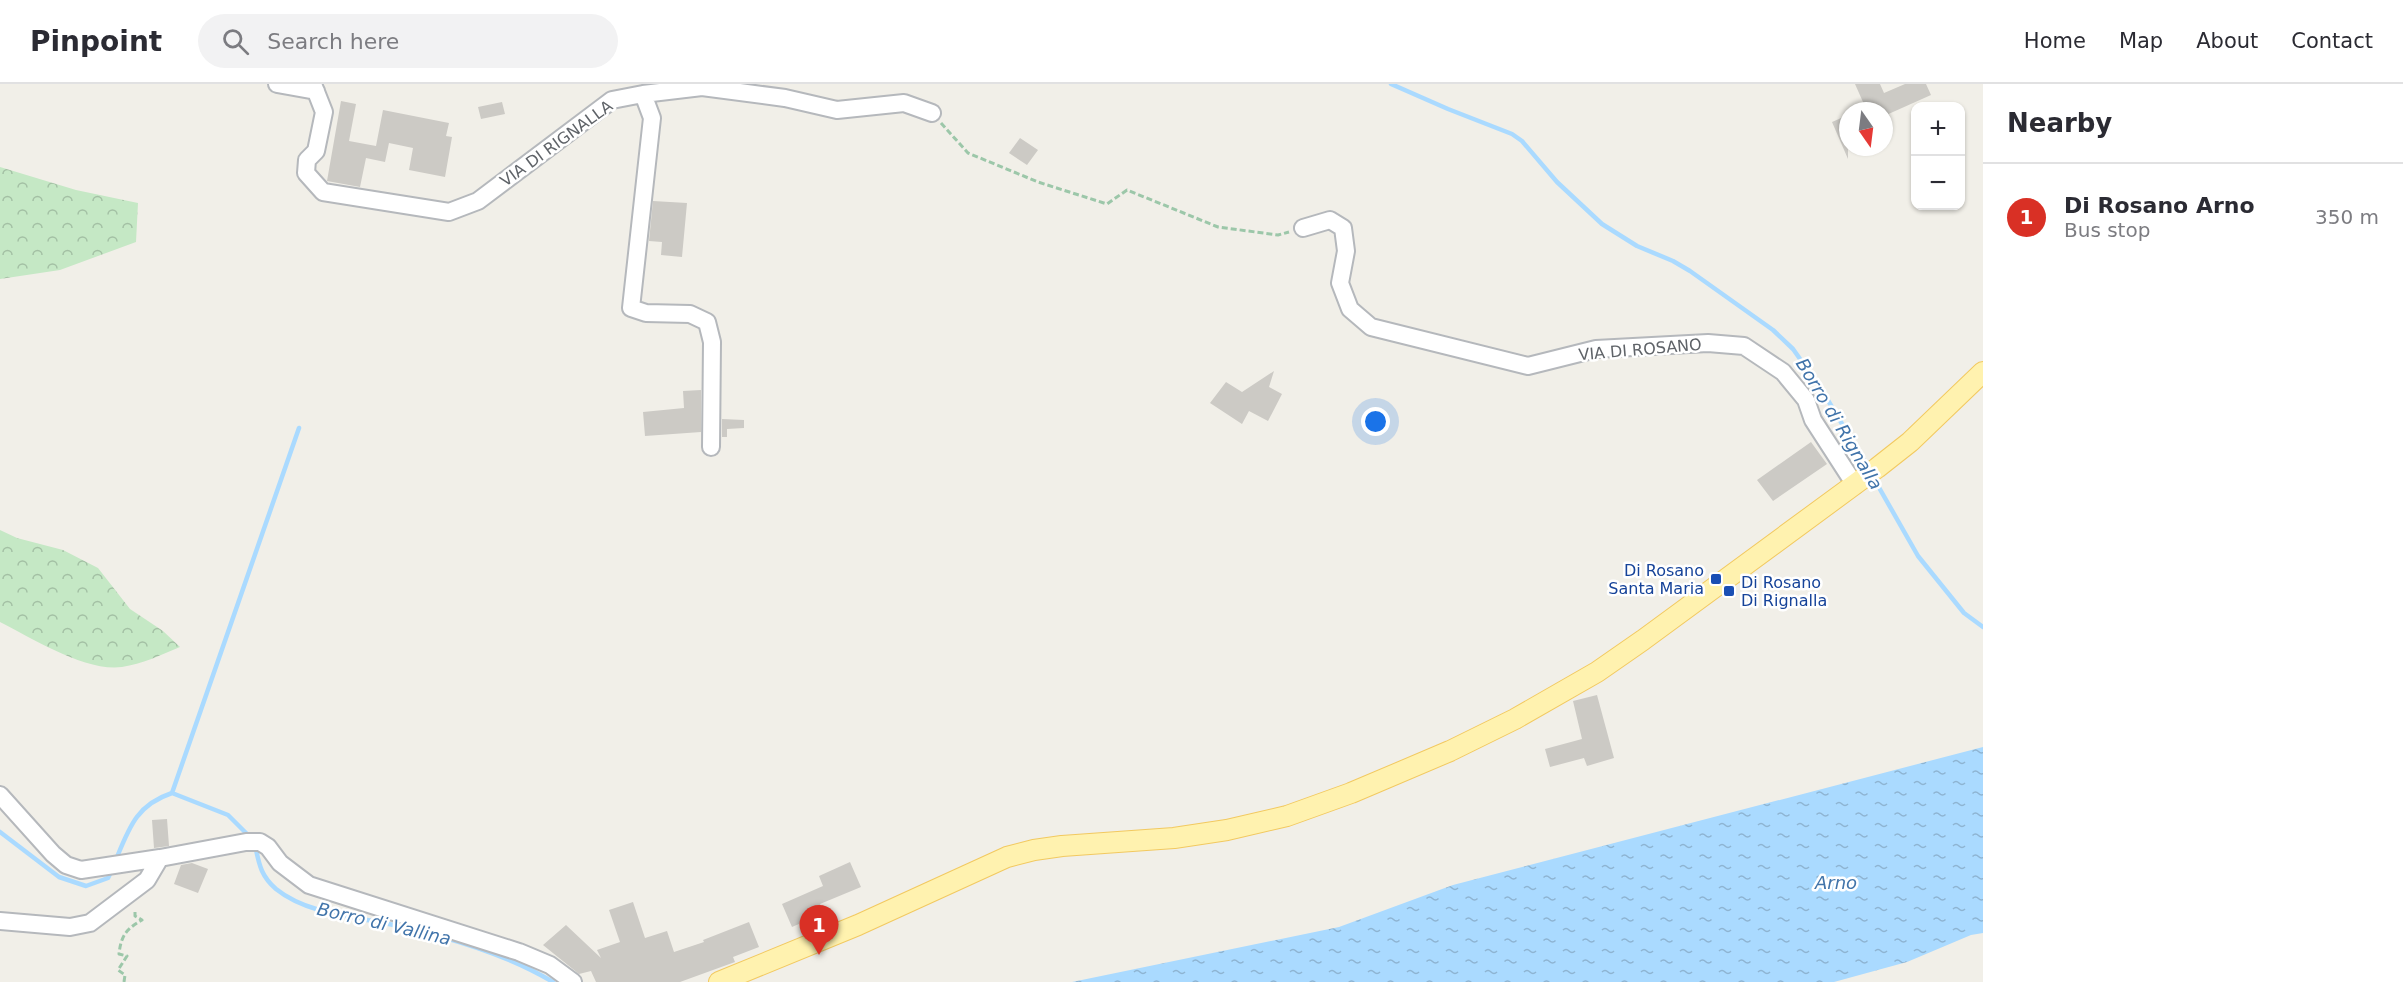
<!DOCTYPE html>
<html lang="en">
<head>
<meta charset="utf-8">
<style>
	:root { --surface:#fff; --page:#f2f2f3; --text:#2b2b33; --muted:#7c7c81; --line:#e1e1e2; --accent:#d93025 }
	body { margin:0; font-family:"DejaVu Sans",sans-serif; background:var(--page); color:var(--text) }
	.controls { position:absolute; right:18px; top:18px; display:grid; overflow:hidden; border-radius:12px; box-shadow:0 2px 4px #0004 }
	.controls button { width:54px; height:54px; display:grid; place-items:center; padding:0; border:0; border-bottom:2px solid var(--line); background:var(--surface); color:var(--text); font:30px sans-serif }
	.compass { position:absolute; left:1839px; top:18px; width:54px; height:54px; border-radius:50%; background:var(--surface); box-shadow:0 2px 4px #0004; rotate:166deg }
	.you { position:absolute; left:1376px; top:338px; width:21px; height:21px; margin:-15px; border:4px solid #fff; border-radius:50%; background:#1a73e8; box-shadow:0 0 0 9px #1a73e833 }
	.badge { display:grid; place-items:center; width:39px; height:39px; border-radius:50%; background:var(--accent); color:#fff; font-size:20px; font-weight:700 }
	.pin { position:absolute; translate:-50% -50px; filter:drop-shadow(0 2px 3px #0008) }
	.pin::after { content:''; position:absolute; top:32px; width:21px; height:18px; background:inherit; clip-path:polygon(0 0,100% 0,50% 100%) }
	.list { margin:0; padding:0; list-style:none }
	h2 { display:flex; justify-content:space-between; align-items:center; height:78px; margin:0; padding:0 24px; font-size:26px }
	h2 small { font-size:20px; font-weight:400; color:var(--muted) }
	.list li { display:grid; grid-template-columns:39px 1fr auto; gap:18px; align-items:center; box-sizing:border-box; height:108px; padding:0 24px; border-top:2px solid var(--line) }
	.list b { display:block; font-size:22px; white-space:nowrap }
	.list p { margin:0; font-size:20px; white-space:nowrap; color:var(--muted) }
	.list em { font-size:20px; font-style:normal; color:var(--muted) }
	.icon { flex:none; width:33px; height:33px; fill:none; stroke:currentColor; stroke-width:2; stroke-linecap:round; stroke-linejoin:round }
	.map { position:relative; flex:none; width:1983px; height:898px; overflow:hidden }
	header { display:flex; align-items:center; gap:36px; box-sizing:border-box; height:84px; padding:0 30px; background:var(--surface); border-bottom:2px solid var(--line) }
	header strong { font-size:28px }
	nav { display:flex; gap:33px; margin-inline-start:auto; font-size:21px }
	.search { width:420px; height:54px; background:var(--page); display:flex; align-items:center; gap:15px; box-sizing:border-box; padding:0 21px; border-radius:33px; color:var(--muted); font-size:22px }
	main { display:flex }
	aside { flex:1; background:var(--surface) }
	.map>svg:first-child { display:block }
	.forest { fill:url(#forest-crowns) }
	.water { fill:url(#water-ripples) }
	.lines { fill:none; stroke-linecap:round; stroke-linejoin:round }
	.stream { stroke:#aadaff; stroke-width:4.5 }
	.building { fill:#cccac5 }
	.minor-casing { stroke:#b5b8bc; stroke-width:20 }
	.major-casing { stroke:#f2c960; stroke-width:22 }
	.path { stroke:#9cc7a9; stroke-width:3; stroke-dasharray:6 3; stroke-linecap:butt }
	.minor { stroke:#fff; stroke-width:16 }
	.major { stroke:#fff2af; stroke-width:20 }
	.transit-dot { fill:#1a4fb4; stroke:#fff; stroke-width:2 }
	.labels { text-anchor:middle; stroke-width:5; stroke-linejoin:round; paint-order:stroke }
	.street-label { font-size:16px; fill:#5f6368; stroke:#fff }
	.transit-label { font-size:16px; fill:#164399; stroke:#fff; text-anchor:end }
	.water-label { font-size:18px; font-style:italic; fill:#4174aa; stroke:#fff }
</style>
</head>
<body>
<header>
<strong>Pinpoint</strong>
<div class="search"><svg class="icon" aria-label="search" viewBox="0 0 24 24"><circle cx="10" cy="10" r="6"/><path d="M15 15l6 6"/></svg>Search here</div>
<nav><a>Home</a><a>Map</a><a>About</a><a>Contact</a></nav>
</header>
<main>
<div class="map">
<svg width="1983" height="898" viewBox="0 0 1983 898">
	<defs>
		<pattern id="forest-crowns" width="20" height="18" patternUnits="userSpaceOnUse" patternTransform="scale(1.5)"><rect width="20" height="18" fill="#c5e8c5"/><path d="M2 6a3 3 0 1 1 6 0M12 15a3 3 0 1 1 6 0" fill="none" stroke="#a3c0a4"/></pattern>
		<pattern id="water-ripples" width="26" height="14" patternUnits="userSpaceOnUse" patternTransform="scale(1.5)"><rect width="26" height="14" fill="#aadaff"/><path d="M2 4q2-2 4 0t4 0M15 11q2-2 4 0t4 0" fill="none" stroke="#8eb4d2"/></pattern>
	</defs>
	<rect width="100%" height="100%" fill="#f1efe8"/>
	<path class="forest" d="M0,83L76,106L138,119L136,158L60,186L0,195Z
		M0,446L17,454L63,466L98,484L130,525L163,547L180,563C161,571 142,580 122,583C85,588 32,554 0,538Z"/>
	<path class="water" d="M1983,663V849L1971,851L1907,878L1834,898H1072L1339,843L1453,801Z"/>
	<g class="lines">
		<path class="stream" d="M1391,0L1448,25L1512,50L1522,57L1557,98L1602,140L1637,162L1673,177L1690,187L1773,246L1793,265L1820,303L1869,385
			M1873,393L1918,472L1964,529L1983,543
			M172,709L299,344
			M0,748L59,793L86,802L108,794L112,786
			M255,761C259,779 260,791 276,805C308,831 359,833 398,842C451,854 506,870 553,898
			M115,778C129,744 136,721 172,709L228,731L251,754"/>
	</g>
	<path class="building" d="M1855,0H1880L1884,9L1905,0H1926L1931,11L1884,32V27H1867Z
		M341,17L356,20L349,57L376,62L383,26L449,39L446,52L452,53L445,93L409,86L413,64L389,59L385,78L366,74L360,103L327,97Z
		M502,18L505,30L481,35L478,23Z
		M1848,31V75L1832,38Z
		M1020,54L1038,66L1027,81L1009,69Z
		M653,117L687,119L682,173L661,171L662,158L649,157Z
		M1274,287L1269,303L1282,310L1268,337L1249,327L1242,340L1210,319L1226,298L1242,308Z
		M701,306V348L645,352L643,328L684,324L683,307Z
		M722,335L744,336V344L727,345V353H722Z
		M1811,358L1827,380L1773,417L1757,396Z
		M1597,611L1614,674L1587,682L1584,674L1550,683L1545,665L1582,655L1573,617Z
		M167,735L169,762L154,764L152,736Z
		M850,778L861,803L820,820L824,829L792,843L782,820L823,802L819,792Z
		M192,779L208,785L198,809L174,800L181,781Z
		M633,818L645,854L667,847L674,868L704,858L703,856L749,838L759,863L733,873L735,878L680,898H596L591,887L579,890L543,861L566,841L601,874L597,866L620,858L609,826Z"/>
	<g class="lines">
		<g class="minor-casing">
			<path id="minor" d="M277,0L316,7
				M313,0L324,28L316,67L307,76L306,89L323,108L449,128L478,117L612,16L643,10L702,3L785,14L837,26L904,19L932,29
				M643,10L652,34L631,224L646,229L690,230L707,238L712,258L711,363
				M1303,144L1330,136L1343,144L1346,167L1340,199L1350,225L1371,243L1528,282L1596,265L1708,259L1744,262L1783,288L1806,316L1813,336L1855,401
				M0,711L53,770L66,781L81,786L160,774L246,758H260L268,763L280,779L309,801L519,868L550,881L573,898
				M0,837L70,843L90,839L147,796L160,774"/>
		</g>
		<g class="major-casing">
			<path id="major" d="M719,898L858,841L1007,773L1034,766L1062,762L1174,754L1227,746L1287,732L1351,709L1450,667L1515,635L1597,588L1643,556L1877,384L1910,358L1983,288"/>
		</g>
		<path class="path" d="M941,39L968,69L1038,98L1107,120L1127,106L1218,143L1278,151L1289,148
			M124,898L125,891L118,886L127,872L119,870C121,852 126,845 142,836L135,832V825"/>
		<use href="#minor" class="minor"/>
		<use href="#major" class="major"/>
	</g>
	<g class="transit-dot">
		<rect x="1710" y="489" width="12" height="12" rx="3"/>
		<rect x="1723" y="501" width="12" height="12" rx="3"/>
	</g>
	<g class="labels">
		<g class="street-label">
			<text transform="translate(556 59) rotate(-36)" y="6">VIA DI RIGNALLA</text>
			<text transform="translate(1640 265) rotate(-5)" y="6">VIA DI ROSANO</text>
		</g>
		<g class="transit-label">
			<text x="1704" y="492">Di Rosano<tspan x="1704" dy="18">Santa Maria</tspan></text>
			<text x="1741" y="504" text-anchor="start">Di Rosano<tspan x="1741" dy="18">Di Rignalla</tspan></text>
		</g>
		<g class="water-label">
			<text transform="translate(1839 340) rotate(59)" y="6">Borro di Rignalla</text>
			<text x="1836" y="805">Arno</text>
			<text transform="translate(384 840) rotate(13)" y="6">Borro di Vallina</text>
		</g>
	</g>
</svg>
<div class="controls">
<button>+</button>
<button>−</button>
</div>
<svg class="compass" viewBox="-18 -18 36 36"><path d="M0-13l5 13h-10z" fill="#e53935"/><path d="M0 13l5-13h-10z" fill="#7c7c81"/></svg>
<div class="you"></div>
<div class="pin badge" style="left:819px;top:871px">1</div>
</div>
<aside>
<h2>Nearby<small></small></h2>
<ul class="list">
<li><span class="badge">1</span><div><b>Di Rosano Arno</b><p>Bus stop</p></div><em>350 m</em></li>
</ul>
</aside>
</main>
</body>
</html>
